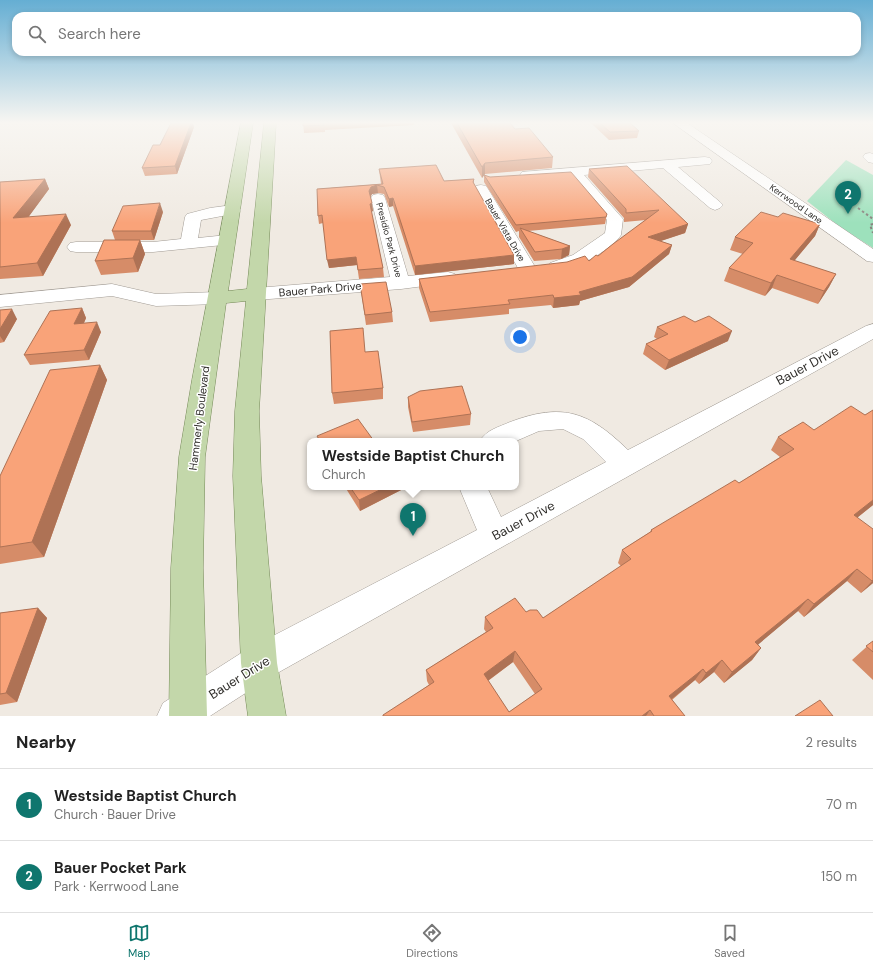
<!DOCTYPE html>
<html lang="en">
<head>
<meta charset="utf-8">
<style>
	:root { --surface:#fff; --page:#f6f6f6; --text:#222; --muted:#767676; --line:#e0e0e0; --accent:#0f766e }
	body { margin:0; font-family:"DM Sans",sans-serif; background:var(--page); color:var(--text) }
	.you { position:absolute; left:520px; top:337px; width:14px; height:14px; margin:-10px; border:3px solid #fff; border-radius:50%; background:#1a73e8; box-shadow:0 0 0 6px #1a73e833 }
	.badge { display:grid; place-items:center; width:26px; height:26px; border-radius:50%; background:var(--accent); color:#fff; font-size:13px; font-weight:700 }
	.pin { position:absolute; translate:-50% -33px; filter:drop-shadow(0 1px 2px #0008) }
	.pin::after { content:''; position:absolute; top:21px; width:14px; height:12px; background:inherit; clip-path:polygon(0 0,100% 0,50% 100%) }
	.popup { position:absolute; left:307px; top:438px; width:212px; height:52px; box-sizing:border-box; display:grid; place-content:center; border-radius:8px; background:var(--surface); filter:drop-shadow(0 1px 3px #0005); font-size:13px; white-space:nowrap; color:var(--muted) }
	.popup b { font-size:15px; color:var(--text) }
	.popup::after { content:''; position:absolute; left:50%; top:100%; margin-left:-8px; border:8px solid transparent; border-top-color:var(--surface) }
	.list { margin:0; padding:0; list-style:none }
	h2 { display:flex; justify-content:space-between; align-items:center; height:52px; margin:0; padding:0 16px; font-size:17px }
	h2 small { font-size:13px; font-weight:400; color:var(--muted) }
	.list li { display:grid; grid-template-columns:26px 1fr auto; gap:12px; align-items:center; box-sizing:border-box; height:72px; padding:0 16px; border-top:1px solid var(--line) }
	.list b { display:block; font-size:15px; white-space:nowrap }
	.list p { margin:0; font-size:13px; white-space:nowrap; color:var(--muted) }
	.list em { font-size:13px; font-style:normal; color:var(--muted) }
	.icon { flex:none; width:22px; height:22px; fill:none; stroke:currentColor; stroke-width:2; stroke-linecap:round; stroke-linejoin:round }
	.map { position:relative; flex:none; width:873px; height:716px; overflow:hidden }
	.search { position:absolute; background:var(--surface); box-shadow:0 2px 6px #0003; left:12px; right:12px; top:12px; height:44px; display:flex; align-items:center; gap:10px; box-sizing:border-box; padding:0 14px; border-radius:12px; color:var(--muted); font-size:15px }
	.sheet { height:196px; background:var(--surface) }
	nav { display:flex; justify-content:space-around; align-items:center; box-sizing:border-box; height:56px; border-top:1px solid var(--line); background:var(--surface); font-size:11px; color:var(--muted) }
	nav a { display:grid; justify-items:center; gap:2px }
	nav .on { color:var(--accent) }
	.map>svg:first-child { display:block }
	.green { fill:#9de1bc }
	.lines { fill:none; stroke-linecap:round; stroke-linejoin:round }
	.minor-casing { stroke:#a19b94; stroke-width:1 }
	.major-casing { stroke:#758a58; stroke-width:1 }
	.path { stroke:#88847f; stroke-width:2; stroke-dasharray:2.5 2.5; stroke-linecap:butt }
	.minor { fill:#fff; fill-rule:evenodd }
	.major { fill:#c3d7aa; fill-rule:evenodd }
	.wall { fill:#d68c68; fill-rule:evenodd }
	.shaded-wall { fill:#ae7255 }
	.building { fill:#f9a379; stroke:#ae7255; fill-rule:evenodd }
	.labels { text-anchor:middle; stroke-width:3; stroke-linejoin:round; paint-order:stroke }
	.far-street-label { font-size:9px; fill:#2e2c29; stroke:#fff }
	.street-label { font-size:11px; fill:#2e2c29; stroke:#fff }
	.near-street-label { font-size:13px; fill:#2e2c29; stroke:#fff }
</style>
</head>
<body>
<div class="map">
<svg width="873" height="716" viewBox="0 0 873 716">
	<rect width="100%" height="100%" fill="#f0eae2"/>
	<path class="green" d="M846,160L873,175V248L840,227L807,201Z"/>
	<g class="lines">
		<g class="minor-casing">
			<path id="minor" d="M673,123H687L873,249V262L867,261Z
				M870,153L873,154V163L868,162L863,157L865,154Z
				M705,157L710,158L712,161L710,164L678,167L720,202L723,205L720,208L715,210L710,208L663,168L584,175L623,219L621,235C611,250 568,275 550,271L547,267L550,263L573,255L605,233L607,220L570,176L527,179L522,178L520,175L522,172Z
				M481,185L486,186L488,189L537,270L534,274L528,275L522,274L519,270L474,189L476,186Z
				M378,194L383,195L385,198L408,276L448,272L455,274L457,278L455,282L401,289L256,300L249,298L246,294L249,290L256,288L390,277L371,198L373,195Z
				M233,205L238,207L241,210L238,213L201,220L198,238L227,235L233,236L235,240L233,244L153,252H76L70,251L67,247L70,243L76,242H153L181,239L185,217L187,214L210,208Z
				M112,284L156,294L218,292L225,294L228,298L225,302L218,304L156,306L112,296L0,307V295Z
				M873,324V339L272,676L210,716H157L163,703L246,650L477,530L459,487H487L501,517L606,462L583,439L563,429L539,431L516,441H480C486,430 499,427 510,422C563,402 589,412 628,450L866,326Z"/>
		</g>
		<g class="major-casing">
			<path id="major" d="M241,123H253L228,291L247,289L264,123H276L259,411L261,476L277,663L286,716H248L241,663L233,476L235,411L246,301L226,303L205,457L203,568L207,716H169L171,568L179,457L192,380Z"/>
		</g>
		<path class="path" d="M858,208L873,219
			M873,224L870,225L873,233"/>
		<use href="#minor" class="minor"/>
		<use href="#major" class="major"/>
	</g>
	<path class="wall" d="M303,123H414V125L325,130V132L304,133Z
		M451,123H510L515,129L553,157L552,168L485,174L482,178Z
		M591,123H630L639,131L637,138L609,140Z
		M194,127L177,174L145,176L142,168Z
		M379,169L444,181L474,179V184L514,255V264L415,275L393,206L389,207L384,194L378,193L372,194L370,197L373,211L371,212L383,268L384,277L359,279L357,265L329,268L323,223L319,224L318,216L317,189L381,184L380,177Z
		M589,169L688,224L685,233L660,241L672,245L669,254L629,287L580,301L579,305L553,308L551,305L509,309V314L430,322L419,288V279L589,261L598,256L646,220L624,222V218L588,177Z
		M484,175L607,214L605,224L528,231L570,246L569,255L561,259L534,261L519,237V231L516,232L484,182Z
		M45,179L49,189L28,217L71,225L43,276L0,279V182Z
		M163,212L154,240H140L145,254L138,272L101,275L95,261L115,240L112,231Z
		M778,217L820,224L815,236L794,261L836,274L829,287L818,304L772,288L765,296L724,281L729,268L743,254L730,250L735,237Z
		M360,284L392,312L393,322L366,325Z
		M82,308L86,318L84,323L101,332L89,360L30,365L24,355Z
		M0,310L17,319L4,342L0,343Z
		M695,322L728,341L665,370L643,354L646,344L657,339L654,337L657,327Z
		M365,352L383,388V399L334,404L332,393Z
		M100,365L107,380L44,557L0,564V476Z
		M408,397L471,414L470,425L413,432L408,407Z
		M873,410V505L857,518L873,583L861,593L847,581L804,617L798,611L758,644L761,648L752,660L724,683L714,672L699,684L695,680L672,700L685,716H383L429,685L427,681L426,670L486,632L484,629L485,617L526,612L543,618L621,566L618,563L622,550L650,532L651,530L739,483L780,457L771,450L778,437L814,430L865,415ZM513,662L535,694L509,712L488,681Z
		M345,487H403V489L360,511Z
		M38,608L47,618L17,702L0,705V613Z
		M873,641V680L852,660Z"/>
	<path class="shaded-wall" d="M191,123H193L194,127L177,174L175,166Z
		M485,163V174L482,178V167Z
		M45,179L49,189L19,230L13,218Z
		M377,185L378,193L372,194L370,198L369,191L371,187Z
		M393,198V206L389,207V199Z
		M160,203L163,212L154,240L151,231Z
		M372,203L373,211L370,212V204Z
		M66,214L71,225L43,276L37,263Z
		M688,224L685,233L646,246L648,237Z
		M820,224L815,236L785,272L790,259Z
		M140,240L145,254L138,272L133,258Z
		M672,245L669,254L629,287L580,301L579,305L553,308L554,298L579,292Z
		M570,246L569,255L561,259L562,249Z
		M514,255V264L415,275V266Z
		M356,257L357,265L329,268L327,260Z
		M836,274L829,287L818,304L824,291Z
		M777,275L772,288L765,296L771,283Z
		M82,308L86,318L79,334L74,324Z
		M12,309L17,319L4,342L0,336V329Z
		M97,322L101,332L89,360L84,350Z
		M732,331L728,341L665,370L669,360Z
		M100,365L107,380L44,557L32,542Z
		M386,487H403V489L360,511L359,500Z
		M873,500V505L844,528L854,515Z
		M857,569L847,581L804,617L814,604Z
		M873,580V583L861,593Z
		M808,599L798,611L747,654L755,642Z
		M38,608L47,618L17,702L6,693Z
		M761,648L752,660L724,683L732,672Z
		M515,651L513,662L482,685L484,674Z
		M722,660L714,672L699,684L706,673Z
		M703,669L695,680L662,707L669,696Z
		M650,710L646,716H642Z"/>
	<path class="building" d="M171,123H191L175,166L142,168L153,145H160Z
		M303,123H324V125L303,126Z
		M457,123H510L515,129L529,128L553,157L485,163L482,167Z
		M600,123H630L639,131L610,132Z
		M436,165L444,181L474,179L473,182L514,255L415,266L393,198L389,199L384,187L377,185L371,187L369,191L372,203L370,204L383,268L358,270L356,257L327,260L322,215L318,216L317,189L383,184L379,169Z
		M627,166L688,224L648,237L672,245L632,277L579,292L581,295L554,298L553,295L508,300L510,304L430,312L419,279L567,262L585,256L589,261L596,255L598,256L613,244L659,210L626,213V209L589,169Z
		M571,172L607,214L606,217L516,225L484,175L490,177Z
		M45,179L13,218L66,214L37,263L0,267V182Z
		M160,203L151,231H112L123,206Z
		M761,212L778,217L783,213L820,224L790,259L836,274L824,291L777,275L771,283L729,268L753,243L735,237Z
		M520,228L570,246L562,249L535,252Z
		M104,240H140L133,258L95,261Z
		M386,282L392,312L365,315L360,284Z
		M82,308L74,324L97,322L84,350L24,355L50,311Z
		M12,309L0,329V310Z
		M684,316L695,322L709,316L732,331L669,360L646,344L668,334L657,327Z
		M363,328L365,352L378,351L383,388L332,393L330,331Z
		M100,365L32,542L0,547V476L50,370Z
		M462,386L471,414L412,422L408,397L420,391Z
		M851,406L865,415L873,410V500L854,515L873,529V580L872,581L857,569L814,604L808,599L755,642L761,648L732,672L722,660L706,673L703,669L669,696L685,716H654L650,710L642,716H383V715L434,682L426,670L493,628L485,617L515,598L526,612L530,610H537L543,618L631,559L622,550L652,531L651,530L735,480L739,483L794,449L778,437L803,422L814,430ZM515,651L542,689L509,712L484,674Z
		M358,419L374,441H320L317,436Z
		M350,487H386L359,500Z
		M38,608L6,693L0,694V613Z
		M873,641V652L866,646Z
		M820,700L833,716H795Z"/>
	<linearGradient id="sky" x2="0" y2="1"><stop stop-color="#65aed3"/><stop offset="0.55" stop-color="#f8f6f2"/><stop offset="1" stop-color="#f8f6f2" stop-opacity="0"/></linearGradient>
	<rect width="873" height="223" fill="url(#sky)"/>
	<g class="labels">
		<g class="far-street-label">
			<text transform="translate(796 204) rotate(35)" y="3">Kerrwood Lane</text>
			<text transform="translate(505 230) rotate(60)" y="3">Bauer Vista Drive</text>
			<text transform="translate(389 240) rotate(75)" y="3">Presidio Park Drive</text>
		</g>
		<g class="street-label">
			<text transform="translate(320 289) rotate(-5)" y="4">Bauer Park Drive</text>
			<text transform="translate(199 418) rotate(-83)" y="4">Hammerly Boulevard</text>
		</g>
		<g class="near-street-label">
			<text transform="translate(807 365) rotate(-28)" y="5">Bauer Drive</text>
			<text transform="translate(523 520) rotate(-28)" y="5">Bauer Drive</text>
			<text transform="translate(239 677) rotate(-32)" y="5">Bauer Drive</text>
		</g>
	</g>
</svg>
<div class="you"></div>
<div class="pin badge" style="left:413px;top:536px">1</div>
<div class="popup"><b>Westside Baptist Church</b>Church</div>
<div class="pin badge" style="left:848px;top:214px">2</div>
<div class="search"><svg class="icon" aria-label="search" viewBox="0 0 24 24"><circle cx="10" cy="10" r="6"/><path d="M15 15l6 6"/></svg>Search here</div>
</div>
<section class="sheet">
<h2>Nearby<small>2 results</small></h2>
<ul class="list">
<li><span class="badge">1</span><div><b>Westside Baptist Church</b><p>Church · Bauer Drive</p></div><em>70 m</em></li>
<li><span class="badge">2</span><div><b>Bauer Pocket Park</b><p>Park · Kerrwood Lane</p></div><em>150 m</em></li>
</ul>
</section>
<nav>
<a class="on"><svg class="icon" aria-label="map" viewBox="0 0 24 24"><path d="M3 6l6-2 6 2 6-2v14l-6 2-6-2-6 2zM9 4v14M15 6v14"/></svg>Map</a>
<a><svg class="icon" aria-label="directions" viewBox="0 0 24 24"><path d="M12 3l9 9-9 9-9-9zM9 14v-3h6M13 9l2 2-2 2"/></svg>Directions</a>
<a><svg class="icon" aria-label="saved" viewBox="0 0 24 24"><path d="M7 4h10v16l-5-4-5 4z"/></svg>Saved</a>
</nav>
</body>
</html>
